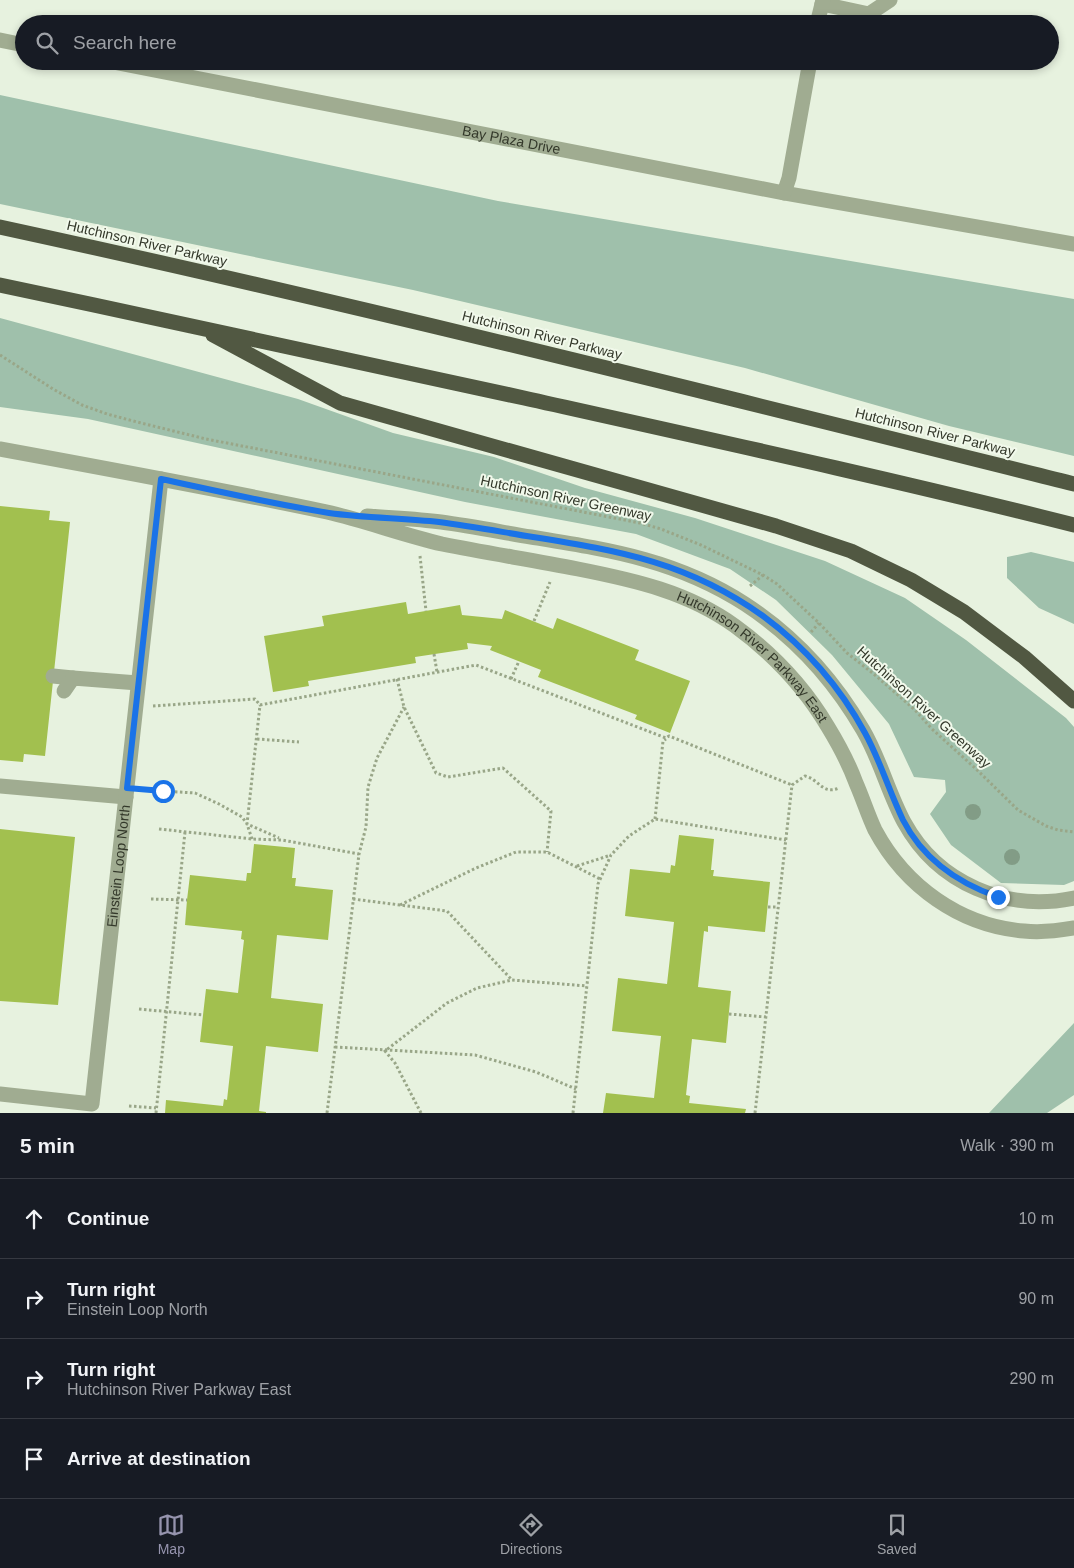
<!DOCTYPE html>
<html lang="en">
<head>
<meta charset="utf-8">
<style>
	:root { --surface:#171b24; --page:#20242c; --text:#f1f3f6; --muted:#9ea1a6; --line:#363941; --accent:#9694ae }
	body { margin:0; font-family:Helvetica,sans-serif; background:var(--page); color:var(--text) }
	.stop { position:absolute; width:15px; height:15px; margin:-11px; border:4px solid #1a73e8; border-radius:50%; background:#fff }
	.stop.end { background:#1a73e8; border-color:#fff; box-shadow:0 1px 5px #0008 }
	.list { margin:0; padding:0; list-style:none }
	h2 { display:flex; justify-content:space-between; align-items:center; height:65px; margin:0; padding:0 20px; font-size:21px }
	h2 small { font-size:16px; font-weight:400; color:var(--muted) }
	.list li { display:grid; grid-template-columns:32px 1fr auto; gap:15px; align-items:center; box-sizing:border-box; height:80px; padding:0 20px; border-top:1px solid var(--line) }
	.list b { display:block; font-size:19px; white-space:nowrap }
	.list p { margin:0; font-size:16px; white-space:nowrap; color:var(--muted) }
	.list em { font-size:16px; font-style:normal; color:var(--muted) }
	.icon { flex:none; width:28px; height:28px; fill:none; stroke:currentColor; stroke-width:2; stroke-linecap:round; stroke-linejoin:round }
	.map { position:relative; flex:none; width:1074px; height:1113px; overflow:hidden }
	.search { position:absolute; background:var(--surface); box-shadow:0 2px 8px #0003; left:15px; right:15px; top:15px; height:55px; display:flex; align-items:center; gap:12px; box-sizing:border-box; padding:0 18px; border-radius:28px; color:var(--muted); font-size:19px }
	.sheet { height:385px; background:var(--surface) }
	nav { display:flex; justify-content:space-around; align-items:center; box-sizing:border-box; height:70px; border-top:1px solid var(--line); background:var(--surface); font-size:14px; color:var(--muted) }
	nav a { display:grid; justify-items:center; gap:2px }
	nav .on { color:var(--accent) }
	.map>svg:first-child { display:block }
	.green { fill:#9fc0ab }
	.building { fill:#a2c04f }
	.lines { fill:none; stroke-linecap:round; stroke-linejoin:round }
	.path { stroke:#99a688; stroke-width:3; stroke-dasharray:2.5 2.5; stroke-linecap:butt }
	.minor { stroke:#a0ac91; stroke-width:15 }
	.highway { stroke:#515842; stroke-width:15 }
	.tree { fill:#829c86 }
	.route { stroke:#1a73e8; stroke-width:6 }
	.labels { text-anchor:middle; stroke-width:4; stroke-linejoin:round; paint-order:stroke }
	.street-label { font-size:14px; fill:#33382a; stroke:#f1f9eb }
</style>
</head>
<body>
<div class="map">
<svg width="1074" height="1113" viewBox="0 0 1074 1113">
	<rect width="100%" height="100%" fill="#e7f2df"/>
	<path class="green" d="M0,95L498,201L1074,299V456L949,426L745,368L413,290L0,204Z
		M0,318L298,399L393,433L494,457L585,488L695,518L825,561L905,598L966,640L1066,718L1074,727V881L1064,885L1001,883L951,845L930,814L946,792L945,780L914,777L889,724L832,655L776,600L730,569L636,534L465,502L88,419L0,407Z
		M1031,552L1074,562V624L1039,608L1007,578V557Z
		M1074,1023V1095L1047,1113H989Z"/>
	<path class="building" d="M0,506L50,511L49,520L70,522L45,756L24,754L23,762L0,760Z
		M406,602L408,614L460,605L462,615L502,619L505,610L553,629L557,618L639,650L635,660L690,681L670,733L635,719L637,715L538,677L541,670L490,650L492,646L467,643L468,649L415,657L416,663L308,681L309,686L273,692L264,636L324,626L322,616Z
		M0,829L75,837L58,1005L0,1001Z
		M679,835L714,839L711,870H714L713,876L770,882L765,932L708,926V932L704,931L698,987L731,991L726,1043L692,1039L686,1095L690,1096L689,1103L746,1109L745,1113H603L606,1093L654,1098L661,1036L612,1031L618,978L667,984L674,922L625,916L630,869L670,873L671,865L675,866Z
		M254,844L295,848L292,878H296L295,886L333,890L328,940L277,935L271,998L323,1004L318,1052L266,1046L259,1111L266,1112V1113H165L166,1100L223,1106L224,1099L227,1100L233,1046L200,1042L203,1015L206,989L238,993L244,940L241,939L242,931L185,925L187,900L190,875L246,881L247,873H251Z"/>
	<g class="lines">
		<path class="path" d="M0,355L53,389L82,405L107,414L141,423L206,439L640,523L661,529L701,545L763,575L777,584L819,623L847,653L875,675L915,710L932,729L975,768L1018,810L1046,826L1058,830L1074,832
			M420,556L426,611
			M750,586L763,575
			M534,621L550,582
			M811,632L819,623
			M434,654L437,672
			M397,679L404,707L436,773L448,777L503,768L551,811L547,852
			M511,679L519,661
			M153,706L255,699L260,705L476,665L666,738L669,736L792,785
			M257,739L299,742
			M145,790L195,793L219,804L242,817L247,824L279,838
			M655,819L663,741L666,739
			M159,829L252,839L282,840L359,854
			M252,839L247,824L260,705
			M577,866L611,855
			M151,899L187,900
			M353,899L447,911L512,980
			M400,905L476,868L516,852H547L600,879
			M768,907H778
			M139,1009L203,1015
			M729,1014L766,1017
			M335,1047L475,1055L536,1072L576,1089
			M129,1106L156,1108
			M156,1113L185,832
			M327,1113L359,854L366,827L368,787L377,758L404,707
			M421,1113L395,1063L385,1051L447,1003L477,988L512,980L587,986
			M573,1113L598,884L611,855L629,836L655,819L786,840
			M755,1113L792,785L805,776C819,779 822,795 839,788"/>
		<g class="minor">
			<path d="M822,4L869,14L890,0"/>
			<path d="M817,24L823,0"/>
			<path d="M0,40L24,45"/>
			<path id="s1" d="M108,61L784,193L1074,244"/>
			<path d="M784,193L789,178L810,61"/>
			<path id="s2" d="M0,449C109,469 218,489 327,512C366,521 403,535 442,544C487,553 532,560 578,569C634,580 688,592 735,626C772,653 805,688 828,727C839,745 849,764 856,783C863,799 868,815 875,830C905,886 960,926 1024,931C1041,933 1057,931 1074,928"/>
			<path d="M367,516C391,518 416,519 441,522C471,526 501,532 531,537C610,550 677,560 745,604C794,636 834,680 863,730C880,759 888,792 904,822C938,884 1006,912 1074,898"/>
			<path d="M53,676L73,678"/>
			<path d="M64,691L73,678L138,683"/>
			<path d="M0,786L126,797"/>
			<path id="s3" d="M0,1094L92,1104L161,479"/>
		</g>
		<path class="highway" d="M0,227C360,305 717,395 1074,484
			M0,285C175,322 350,360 524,398C708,439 892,479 1074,525
			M213,335L340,403L776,526L851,551L911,580L964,612L1024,657L1074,701"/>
	</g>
	<g class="tree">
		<circle cx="973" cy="812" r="8"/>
		<circle cx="1012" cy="857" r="8"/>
	</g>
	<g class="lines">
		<path class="route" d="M163,791L127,788L161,479C217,491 273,504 329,513C365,518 402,518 439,522C470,526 502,532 533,537C621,551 689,563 763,616C805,647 840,687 865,733C880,760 889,791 903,820C923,859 958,883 998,897"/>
	</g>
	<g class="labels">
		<g class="street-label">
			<text dy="5" stroke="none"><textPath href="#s1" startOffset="411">Bay Plaza Drive</textPath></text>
			<text transform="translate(147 243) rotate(13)" y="5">Hutchinson River Parkway</text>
			<text transform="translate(542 335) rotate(14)" y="5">Hutchinson River Parkway</text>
			<text transform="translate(935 432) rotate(14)" y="5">Hutchinson River Parkway</text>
			<text transform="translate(566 498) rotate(12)" y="5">Hutchinson River Greenway</text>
			<text dy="5" stroke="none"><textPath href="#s2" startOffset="792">Hutchinson River Parkway East</textPath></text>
			<text transform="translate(924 707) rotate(42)" y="5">Hutchinson River Greenway</text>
			<text dy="5" stroke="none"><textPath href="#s3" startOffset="332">Einstein Loop North</textPath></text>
		</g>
	</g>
</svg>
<div class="stop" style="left:163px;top:791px"></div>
<div class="stop end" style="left:998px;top:897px"></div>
<div class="search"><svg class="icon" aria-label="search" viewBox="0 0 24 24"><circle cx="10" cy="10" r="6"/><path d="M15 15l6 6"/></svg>Search here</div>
</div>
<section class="sheet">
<h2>5 min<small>Walk · 390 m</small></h2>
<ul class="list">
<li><svg class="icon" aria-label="ahead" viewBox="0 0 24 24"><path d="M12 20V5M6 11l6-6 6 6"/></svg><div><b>Continue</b></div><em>10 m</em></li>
<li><svg class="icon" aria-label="right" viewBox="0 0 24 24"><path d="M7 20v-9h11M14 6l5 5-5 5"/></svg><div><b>Turn right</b><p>Einstein Loop North</p></div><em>90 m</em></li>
<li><svg class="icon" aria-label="right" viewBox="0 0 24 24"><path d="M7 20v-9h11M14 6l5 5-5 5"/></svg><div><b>Turn right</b><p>Hutchinson River Parkway East</p></div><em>290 m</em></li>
<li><svg class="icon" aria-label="arrive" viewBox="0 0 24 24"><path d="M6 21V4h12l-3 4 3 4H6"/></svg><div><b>Arrive at destination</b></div></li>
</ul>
</section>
<nav>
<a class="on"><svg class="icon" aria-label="map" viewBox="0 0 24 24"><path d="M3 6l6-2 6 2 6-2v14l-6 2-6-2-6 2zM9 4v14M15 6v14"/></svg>Map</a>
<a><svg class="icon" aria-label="directions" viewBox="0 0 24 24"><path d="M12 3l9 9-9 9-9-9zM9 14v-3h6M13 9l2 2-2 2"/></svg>Directions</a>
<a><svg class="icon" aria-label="saved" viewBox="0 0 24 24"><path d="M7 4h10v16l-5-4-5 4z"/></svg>Saved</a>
</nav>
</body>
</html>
